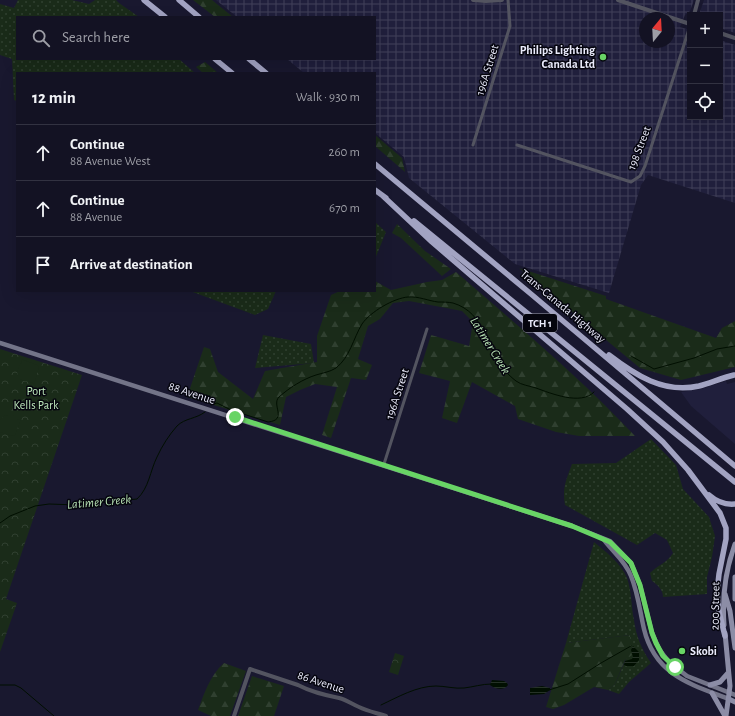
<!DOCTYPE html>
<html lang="en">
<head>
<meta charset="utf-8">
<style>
	:root { --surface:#131223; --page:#202030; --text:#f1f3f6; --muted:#9d9ea6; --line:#323241 }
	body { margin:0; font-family:"Alegreya Sans",sans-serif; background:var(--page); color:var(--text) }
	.controls { position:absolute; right:12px; top:12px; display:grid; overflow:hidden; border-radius:0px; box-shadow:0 4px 16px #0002 }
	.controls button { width:36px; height:36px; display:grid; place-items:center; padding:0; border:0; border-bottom:1px solid var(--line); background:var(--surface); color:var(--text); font:20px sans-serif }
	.compass { position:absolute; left:639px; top:12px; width:36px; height:36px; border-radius:50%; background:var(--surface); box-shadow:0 4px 16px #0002; rotate:18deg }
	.stop { position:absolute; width:12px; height:12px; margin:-9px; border:3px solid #68d465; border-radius:50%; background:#fff }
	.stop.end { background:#68d465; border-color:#fff; box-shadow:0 1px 4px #0008 }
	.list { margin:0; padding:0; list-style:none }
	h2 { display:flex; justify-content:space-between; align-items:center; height:52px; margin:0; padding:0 16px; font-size:17px }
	h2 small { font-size:13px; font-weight:400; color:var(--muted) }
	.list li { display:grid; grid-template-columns:26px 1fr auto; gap:12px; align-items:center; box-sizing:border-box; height:56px; padding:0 16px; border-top:1px solid var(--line) }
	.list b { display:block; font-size:15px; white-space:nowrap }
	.list p { margin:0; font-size:13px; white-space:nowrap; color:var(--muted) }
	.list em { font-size:13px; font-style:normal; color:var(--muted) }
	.icon { flex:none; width:22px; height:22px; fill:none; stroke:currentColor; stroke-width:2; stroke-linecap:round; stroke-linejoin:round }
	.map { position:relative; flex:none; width:735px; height:716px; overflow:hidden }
	.search { position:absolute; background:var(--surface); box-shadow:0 4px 16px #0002; left:16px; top:16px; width:360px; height:44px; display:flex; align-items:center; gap:10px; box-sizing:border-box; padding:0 14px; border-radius:0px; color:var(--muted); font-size:15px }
	.panel { position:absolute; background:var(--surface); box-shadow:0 4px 16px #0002; left:16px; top:72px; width:360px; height:220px; border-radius:0px }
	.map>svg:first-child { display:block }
	.built { fill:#201f3c }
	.industrial { fill:url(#industrial-grid); fill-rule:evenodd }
	.grass { fill:url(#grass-dots) }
	.forest { fill:url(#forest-firs) }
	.park { fill:url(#park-crowns) }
	.pitch { fill:#1a2b19 }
	.water { fill:url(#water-rules) }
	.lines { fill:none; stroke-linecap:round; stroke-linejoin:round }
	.stream { stroke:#010f01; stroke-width:1 }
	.minor { stroke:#535460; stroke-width:3 }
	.tertiary { stroke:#535460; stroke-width:4 }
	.secondary { stroke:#737488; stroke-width:4.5 }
	.primary { stroke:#8c8da6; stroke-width:5 }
	.motorway { stroke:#a2a3c2; stroke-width:5.5 }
	.route { stroke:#68d465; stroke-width:5 }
	.poi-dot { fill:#68d465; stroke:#05050e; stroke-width:1.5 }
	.labels { text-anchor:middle; stroke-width:3; stroke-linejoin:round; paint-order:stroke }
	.shield { fill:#05050e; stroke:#a5a6b4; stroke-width:1 }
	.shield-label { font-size:11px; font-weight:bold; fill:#eaebfb }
	.poi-label { font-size:12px; font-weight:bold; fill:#eaebfb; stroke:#05050e; text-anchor:end }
	.street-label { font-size:12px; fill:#eaebfb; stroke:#05050e }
	.park-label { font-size:12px; fill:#bee8bb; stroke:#05050e }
	.water-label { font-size:13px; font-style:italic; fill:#b5dfb2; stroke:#05050e }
</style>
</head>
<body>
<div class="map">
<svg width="735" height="716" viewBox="0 0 735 716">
	<defs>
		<pattern id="industrial-grid" width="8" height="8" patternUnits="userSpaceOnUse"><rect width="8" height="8" fill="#201f3c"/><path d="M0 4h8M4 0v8" fill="none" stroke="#414059"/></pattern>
		<pattern id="grass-dots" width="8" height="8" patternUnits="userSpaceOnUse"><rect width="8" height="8" fill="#1a2b19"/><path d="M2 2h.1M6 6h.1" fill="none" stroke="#304030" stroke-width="1.8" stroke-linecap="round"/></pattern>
		<pattern id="forest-firs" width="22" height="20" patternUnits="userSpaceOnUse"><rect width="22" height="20" fill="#1a2b19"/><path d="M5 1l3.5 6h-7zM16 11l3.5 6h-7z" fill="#304030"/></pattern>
		<pattern id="park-crowns" width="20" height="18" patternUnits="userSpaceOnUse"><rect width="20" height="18" fill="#1a2b19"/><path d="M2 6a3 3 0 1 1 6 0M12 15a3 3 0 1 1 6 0" fill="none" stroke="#304030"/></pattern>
		<pattern id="water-rules" width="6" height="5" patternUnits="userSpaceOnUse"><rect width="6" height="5" fill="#010f01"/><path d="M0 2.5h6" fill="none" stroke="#263227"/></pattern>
	</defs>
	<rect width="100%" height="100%" fill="#19182f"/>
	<path class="built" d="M726,381L727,384L735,382V444L691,406L681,392L701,389Z"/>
	<path class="industrial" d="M216,0H694L690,11L685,15L680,27L690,30V117H720V40L735,45V203L648,175L641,185L609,293L515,264L409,178L404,157L375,133V73H304L287,59H375V17H237ZM645,18H669V42H645Z
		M704,0H735V33L720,28V15H699Z"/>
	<path class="grass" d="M18,0H72L89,4L95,0H116L119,3L139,17H17V59H179L195,73H17V101L14,100L12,59L0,55V4L14,8Z
		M375,222L386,232L375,259Z
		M190,291H276L268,309L255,315Z
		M263,335L311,344L314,363L255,368Z
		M651,439L676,465L683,489L709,517L715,536L712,557L707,577V594L663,597C663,590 658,585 652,581L650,573C658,565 668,562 673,553L667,540L655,533L637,545L565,505C562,489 566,480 572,464L616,463Z
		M594,542C606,552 621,563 627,578C632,592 631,607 634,620C636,636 642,650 651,663L629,682L619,694L608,690L615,684L630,650V635L566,643Z"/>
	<path class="forest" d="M193,0H212L233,17H215Z
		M205,62L218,73H203L196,67Z
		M375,135L402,158L405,172L375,146Z
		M397,224L425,251L451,269L442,276L401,238L392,233Z
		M519,268L606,296V299L716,338L722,328L735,321V367L681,380L640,368Z
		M456,272C517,325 580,377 635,436H579L556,432L518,419L515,406L472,382L457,423L442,418L450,381L419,373L431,335L469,346L473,322L462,311L409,301L393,303L380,319L368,326L358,359L372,365L366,380L351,378L331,438L322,435L337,387L315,384L300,390L286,397L280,425L187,397L204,347L210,349L218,372L253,399L265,371L317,362V336L331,295L340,291H375V281L391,290L427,282L442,280Z
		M630,635V650L632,655L625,660L615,684L608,690L594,687L564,705L553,709L546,707L566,643Z
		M224,663L246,671L230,716H211L198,710C204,694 210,675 224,663Z
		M252,676L284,686L274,716H238Z"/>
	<path class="park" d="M0,349L82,375L6,599L17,603L0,652Z
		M395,653L404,656L398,675L389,672Z"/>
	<path class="pitch" d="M21,359L37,365L39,367L34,384C30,381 29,382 25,381C14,379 17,368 22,362Z
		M8,415H13L18,420L21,419L15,435L12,436L0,432V420L4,416Z"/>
	<path class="water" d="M633,646L639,652V660L634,666H626L624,665L625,661L632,659L633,657L631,650Z
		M492,680L504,681L507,683L508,685C504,691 495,689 490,685Z
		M542,686L550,688V690L544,694L530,695V688Z"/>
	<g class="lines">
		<path class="stream" d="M631,356L654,369L694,358L717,349L735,346
			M211,405L217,403L231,410L268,422C288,420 271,405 279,397C289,388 303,379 316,375C322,373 330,372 336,368C350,357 353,339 362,324C370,312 394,298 408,297C418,296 429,301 438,302C443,302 448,302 453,303C486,313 486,348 505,371C508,374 512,378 516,381C521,385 530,386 536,388C550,393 581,406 594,392
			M0,523L10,516L35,506L49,504L77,505L137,499C149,488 150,471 157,457C162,446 169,435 177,426C185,418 196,419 205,412
			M0,685H15L21,688L54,716
			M549,690L568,684L601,663L631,646
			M381,705C398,697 417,686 436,686C445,686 455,689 464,688C473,687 482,684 491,684"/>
		<path class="minor" d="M473,145L510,26L508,0
			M517,145L631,182L640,176L645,166L690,26
			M384,464L427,329"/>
		<path class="tertiary" d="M473,0L486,1L502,0
			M618,0L690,24
			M694,15L698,0
			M720,33L735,38
			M234,716L250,669L298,685C311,692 325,695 339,698C347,700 352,704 359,707C367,711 377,713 386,716"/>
		<path class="secondary" d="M0,343L572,526L610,541L631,563L640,585L652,633L659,649L669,662L687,676L735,695
			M604,540C613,552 625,561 631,576C638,593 640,612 644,629C655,675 690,684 729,699"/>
		<path class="primary" d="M735,577V599
			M725,594L730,611L735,648
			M724,625C722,597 725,571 735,544
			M725,633L730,686L726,716
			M710,685L720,682L728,673
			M712,693L725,716
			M729,699L735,702"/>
		<path class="motorway" d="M144,0L165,17
			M179,0L199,17
			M215,59L232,73
			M249,59L266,73
			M375,164L531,294L735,466
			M375,190L386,198
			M383,196L432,242L627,409L663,442L688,470L720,513L726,528V539L719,574L717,592L719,612L725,636
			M414,221L735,482
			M609,355C635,375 664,394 699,386C710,383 722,378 734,375
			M709,495C717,502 725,505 735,504"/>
	</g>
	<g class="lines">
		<path class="route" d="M235,417L572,526L610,542L631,563L640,585L652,633L656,643L663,656L675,667"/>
	</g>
	<g class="poi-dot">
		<circle cx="603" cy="57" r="4"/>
		<circle cx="682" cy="651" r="4"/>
	</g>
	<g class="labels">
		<rect class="shield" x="523" y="314" width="34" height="18" rx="3"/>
		<g class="shield-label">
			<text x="540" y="327">TCH 1</text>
		</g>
		<g class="poi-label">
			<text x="595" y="54">Philips Lighting<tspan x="595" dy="14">Canada Ltd</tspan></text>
			<text x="690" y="655" text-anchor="start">Skobi</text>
		</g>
		<g class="street-label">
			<text transform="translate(487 70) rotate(-73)" y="4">196A Street</text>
			<text transform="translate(639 148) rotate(-69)" y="4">198 Street</text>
			<text transform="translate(563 306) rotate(40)" y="4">Trans-Canada Highway</text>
			<text transform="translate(192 393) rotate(18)" y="4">88 Avenue</text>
			<text transform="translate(397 394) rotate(-72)" y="4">196A Street</text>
			<text transform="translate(715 606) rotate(-89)" y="4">200 Street</text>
			<text transform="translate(321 682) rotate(18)" y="4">86 Avenue</text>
		</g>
		<g class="park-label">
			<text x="36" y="395">Port<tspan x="36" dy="14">Kells Park</tspan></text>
		</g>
		<g class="water-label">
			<text transform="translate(491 345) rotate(58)" y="5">Latimer Creek</text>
			<text transform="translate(99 501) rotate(-5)" y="5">Latimer Creek</text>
		</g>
	</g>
</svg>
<div class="controls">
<button>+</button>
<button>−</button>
<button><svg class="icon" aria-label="locate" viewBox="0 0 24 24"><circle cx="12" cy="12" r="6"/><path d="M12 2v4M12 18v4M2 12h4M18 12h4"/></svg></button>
</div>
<svg class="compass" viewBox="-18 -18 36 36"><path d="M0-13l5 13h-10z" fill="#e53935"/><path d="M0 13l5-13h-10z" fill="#9d9ea6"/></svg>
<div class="stop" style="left:675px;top:667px"></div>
<div class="stop end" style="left:235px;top:417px"></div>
<div class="search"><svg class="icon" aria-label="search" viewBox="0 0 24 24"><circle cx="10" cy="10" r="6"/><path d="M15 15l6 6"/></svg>Search here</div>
<section class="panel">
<h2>12 min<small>Walk · 930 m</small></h2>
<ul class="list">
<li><svg class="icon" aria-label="ahead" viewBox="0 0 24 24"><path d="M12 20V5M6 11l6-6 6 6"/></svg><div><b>Continue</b><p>88 Avenue West</p></div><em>260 m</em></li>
<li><svg class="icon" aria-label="ahead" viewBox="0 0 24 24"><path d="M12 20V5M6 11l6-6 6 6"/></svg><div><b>Continue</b><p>88 Avenue</p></div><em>670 m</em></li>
<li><svg class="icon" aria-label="arrive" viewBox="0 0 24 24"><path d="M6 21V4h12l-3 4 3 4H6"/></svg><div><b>Arrive at destination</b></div></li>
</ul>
</section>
</div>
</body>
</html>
